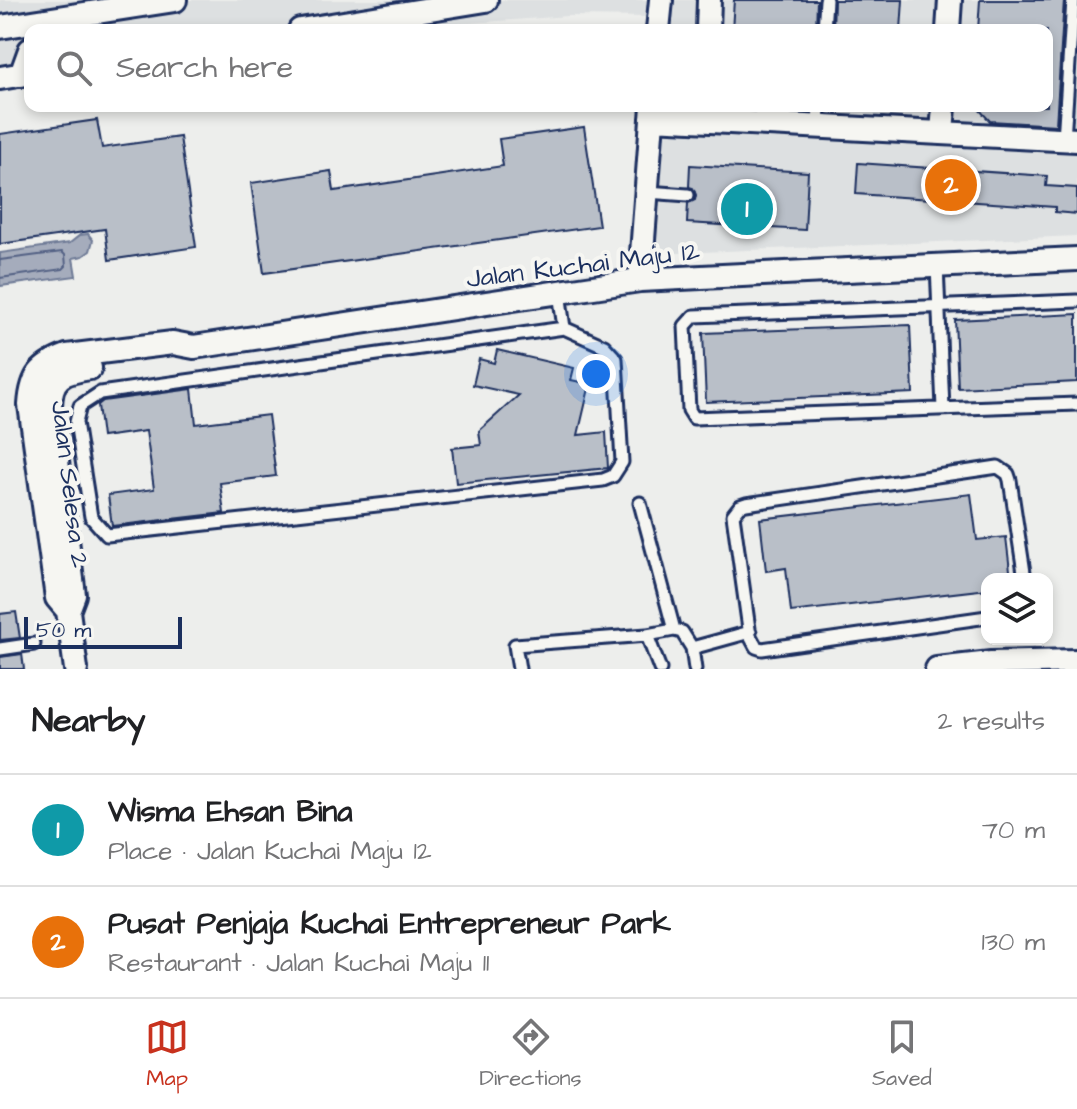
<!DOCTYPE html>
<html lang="en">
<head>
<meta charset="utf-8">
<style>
	:root { --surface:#fff; --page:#f6f6f6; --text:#202124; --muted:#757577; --line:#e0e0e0; --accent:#c8321e }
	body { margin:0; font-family:"Architects Daughter",sans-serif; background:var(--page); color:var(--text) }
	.controls { position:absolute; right:24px; bottom:24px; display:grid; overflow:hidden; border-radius:16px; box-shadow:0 4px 12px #0003 }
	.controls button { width:72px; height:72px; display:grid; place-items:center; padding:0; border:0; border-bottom:2px solid var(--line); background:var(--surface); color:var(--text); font:40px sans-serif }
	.scale { position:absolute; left:24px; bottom:20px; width:158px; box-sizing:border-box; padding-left:8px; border:4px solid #1b2f5e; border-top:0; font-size:22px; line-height:28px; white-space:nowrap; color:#1b2f5e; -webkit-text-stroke:6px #f6f6f2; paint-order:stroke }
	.you { position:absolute; left:596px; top:374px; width:28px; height:28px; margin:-20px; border:6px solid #fff; border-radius:50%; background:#1a73e8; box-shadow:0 0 0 12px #1a73e833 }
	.badge { display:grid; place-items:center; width:52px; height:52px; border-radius:50%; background:var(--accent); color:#fff; font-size:26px; font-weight:700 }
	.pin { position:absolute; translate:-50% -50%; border:4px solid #fff; box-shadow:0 2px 8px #0006 }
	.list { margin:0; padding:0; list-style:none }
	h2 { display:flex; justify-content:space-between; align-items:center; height:104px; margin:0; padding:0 32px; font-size:34px }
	h2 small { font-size:26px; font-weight:400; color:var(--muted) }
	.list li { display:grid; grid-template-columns:52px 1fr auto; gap:24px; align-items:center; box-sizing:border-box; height:112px; padding:0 32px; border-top:2px solid var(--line) }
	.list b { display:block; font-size:30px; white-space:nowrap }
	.list p { margin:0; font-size:26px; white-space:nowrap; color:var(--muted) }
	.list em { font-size:26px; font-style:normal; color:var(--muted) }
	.icon { flex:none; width:44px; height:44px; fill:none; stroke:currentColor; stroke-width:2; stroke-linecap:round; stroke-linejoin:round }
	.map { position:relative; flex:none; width:1077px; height:669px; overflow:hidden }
	.search { position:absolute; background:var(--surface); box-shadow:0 4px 12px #0003; left:24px; right:24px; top:24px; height:88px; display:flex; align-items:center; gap:20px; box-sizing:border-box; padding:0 28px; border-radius:16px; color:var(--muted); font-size:30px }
	.sheet { height:328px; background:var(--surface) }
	nav { display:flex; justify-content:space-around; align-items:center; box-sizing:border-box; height:112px; border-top:2px solid var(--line); background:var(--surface); font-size:22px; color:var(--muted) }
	nav a { display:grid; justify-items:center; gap:4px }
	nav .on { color:var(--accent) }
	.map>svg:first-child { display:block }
	.built { fill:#dde0e1 }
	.water { fill:#a5acbc; stroke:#6e7a96; stroke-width:2 }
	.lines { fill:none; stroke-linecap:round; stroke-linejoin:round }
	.shore { stroke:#526184; stroke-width:2 }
	.building { fill:#b9bfc8; stroke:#1b2f5e; stroke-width:2 }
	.lane-casing { stroke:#1b2f5e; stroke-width:17 }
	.street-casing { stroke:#1b2f5e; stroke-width:28 }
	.lane { stroke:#f6f6f2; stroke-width:11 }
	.street { stroke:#f6f6f2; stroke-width:22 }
	.labels { text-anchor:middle; stroke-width:8; stroke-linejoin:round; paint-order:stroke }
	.street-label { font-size:26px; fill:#1b2f5e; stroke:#f6f6f2 }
</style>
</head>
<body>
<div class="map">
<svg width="1077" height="669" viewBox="0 0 1077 669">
	<rect width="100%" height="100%" fill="#edeeec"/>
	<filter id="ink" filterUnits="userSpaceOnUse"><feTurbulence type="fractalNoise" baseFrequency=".0125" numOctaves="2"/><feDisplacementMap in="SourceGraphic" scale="16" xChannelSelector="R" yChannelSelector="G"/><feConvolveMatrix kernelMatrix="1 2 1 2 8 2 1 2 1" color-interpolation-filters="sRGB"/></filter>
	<g filter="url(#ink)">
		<path class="built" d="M0,0H1077V236L631,255L644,106H1047V30H651L652,17L568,16L375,30H30V87L0,93Z"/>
		<path class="water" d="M88,234L93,240L90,251L83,256L73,258L76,276L0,286V253L70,243L80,235Z"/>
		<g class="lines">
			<path class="shore" d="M0,260L62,252L65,255L66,266L63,269L0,278"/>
		</g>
		<path class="building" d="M734,0H817L816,30H732Z
			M834,0H903L901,30H833Z
			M980,0H1064L1056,125L990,121L976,106H1047V30H978Z
			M97,120L102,148L180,137L196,247L109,260L105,229L0,244V134Z
			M584,127L599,226L264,273L251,183L331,171L334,191L503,166L499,139Z
			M858,163L1047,176L1046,186L1077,188V214L1055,212V207L856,194Z
			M690,165L808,172L805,230L687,223L688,203L695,200L696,195L693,188L689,187Z
			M1077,314V382L958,388L955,320Z
			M910,325L913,393L706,402L703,333Z
			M497,350L574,368L571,380L590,384L578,435L606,432L608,468L456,483L452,448L481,445L479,431L519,395L473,385L479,359L494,363Z
			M192,389L196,424L268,415L276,476L220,483L224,513L112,526L108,495L154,489L146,431L102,437L98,405L103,401Z
			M971,494L977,540L1006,537L1011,579H987V589L791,612L786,568L766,571L760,519Z
			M16,612L20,638L0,640V614Z
			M22,654L24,669H0V657Z"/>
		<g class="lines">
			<g class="lane-casing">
				<path id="lane" d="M824,30L826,0
					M818,127L819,106
					M1064,140L1073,0
					M647,192L688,195
					M937,265L943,409
					M559,292L564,328
					M1077,301L694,316L685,326L689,410L694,418L1077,404
					M564,328L604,346L616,359L622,462L613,476L603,480L107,535L91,517L76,422L80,406L100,393Z
					M640,503L674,630
					M987,617L762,649L756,647L750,636L733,515L740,506L746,504L998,467L1008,474L1010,480L1025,579
					M647,635L674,630L682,632L692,648L695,669
					M692,648L750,632
					M0,649L34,644
					M519,669L515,645L647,635L660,669"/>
			</g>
			<g class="street-casing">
				<path id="street" d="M0,27L175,0
					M300,30L486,0
					M658,30L661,0
					M708,30L709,0
					M948,30L950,0
					M21,75L30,50
					M0,78L30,73
					M652,118L1077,140
					M942,133L944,106
					M640,280L653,106
					M68,611L57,598L30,405C32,376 40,366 67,356L173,343L194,347L640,280L1077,259
					M76,669L68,611L74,595L50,406C51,376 63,372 90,368
					M937,669L991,663L1077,661"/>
			</g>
			<use href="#lane" class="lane"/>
			<use href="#street" class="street"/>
		</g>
	</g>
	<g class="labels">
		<g class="street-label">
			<text transform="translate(583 264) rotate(-7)" y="9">Jalan Kuchai Maju 12</text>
			<text transform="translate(71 484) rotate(83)" y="9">Jalan Selesa 2</text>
		</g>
	</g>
</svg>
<div class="controls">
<button><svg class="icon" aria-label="layers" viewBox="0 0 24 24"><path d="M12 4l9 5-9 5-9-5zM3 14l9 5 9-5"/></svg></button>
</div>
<div class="scale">50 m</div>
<div class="you"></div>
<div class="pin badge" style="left:747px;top:209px;background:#0f9aa8">1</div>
<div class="pin badge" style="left:951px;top:185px;background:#e8710a">2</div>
<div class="search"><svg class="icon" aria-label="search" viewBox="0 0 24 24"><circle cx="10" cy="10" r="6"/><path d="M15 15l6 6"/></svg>Search here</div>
</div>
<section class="sheet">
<h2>Nearby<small>2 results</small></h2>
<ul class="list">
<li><span class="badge" style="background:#0f9aa8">1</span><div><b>Wisma Ehsan Bina</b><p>Place · Jalan Kuchai Maju 12</p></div><em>70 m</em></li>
<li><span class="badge" style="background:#e8710a">2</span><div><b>Pusat Penjaja Kuchai Entrepreneur Park</b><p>Restaurant · Jalan Kuchai Maju 11</p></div><em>130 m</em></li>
</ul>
</section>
<nav>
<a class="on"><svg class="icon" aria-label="map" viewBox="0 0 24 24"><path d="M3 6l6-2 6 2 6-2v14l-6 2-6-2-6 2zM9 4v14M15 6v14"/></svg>Map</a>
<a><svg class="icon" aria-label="directions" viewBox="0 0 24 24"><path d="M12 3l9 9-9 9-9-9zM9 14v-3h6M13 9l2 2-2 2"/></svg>Directions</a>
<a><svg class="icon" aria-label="saved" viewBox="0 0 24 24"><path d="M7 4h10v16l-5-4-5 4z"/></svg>Saved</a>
</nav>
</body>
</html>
